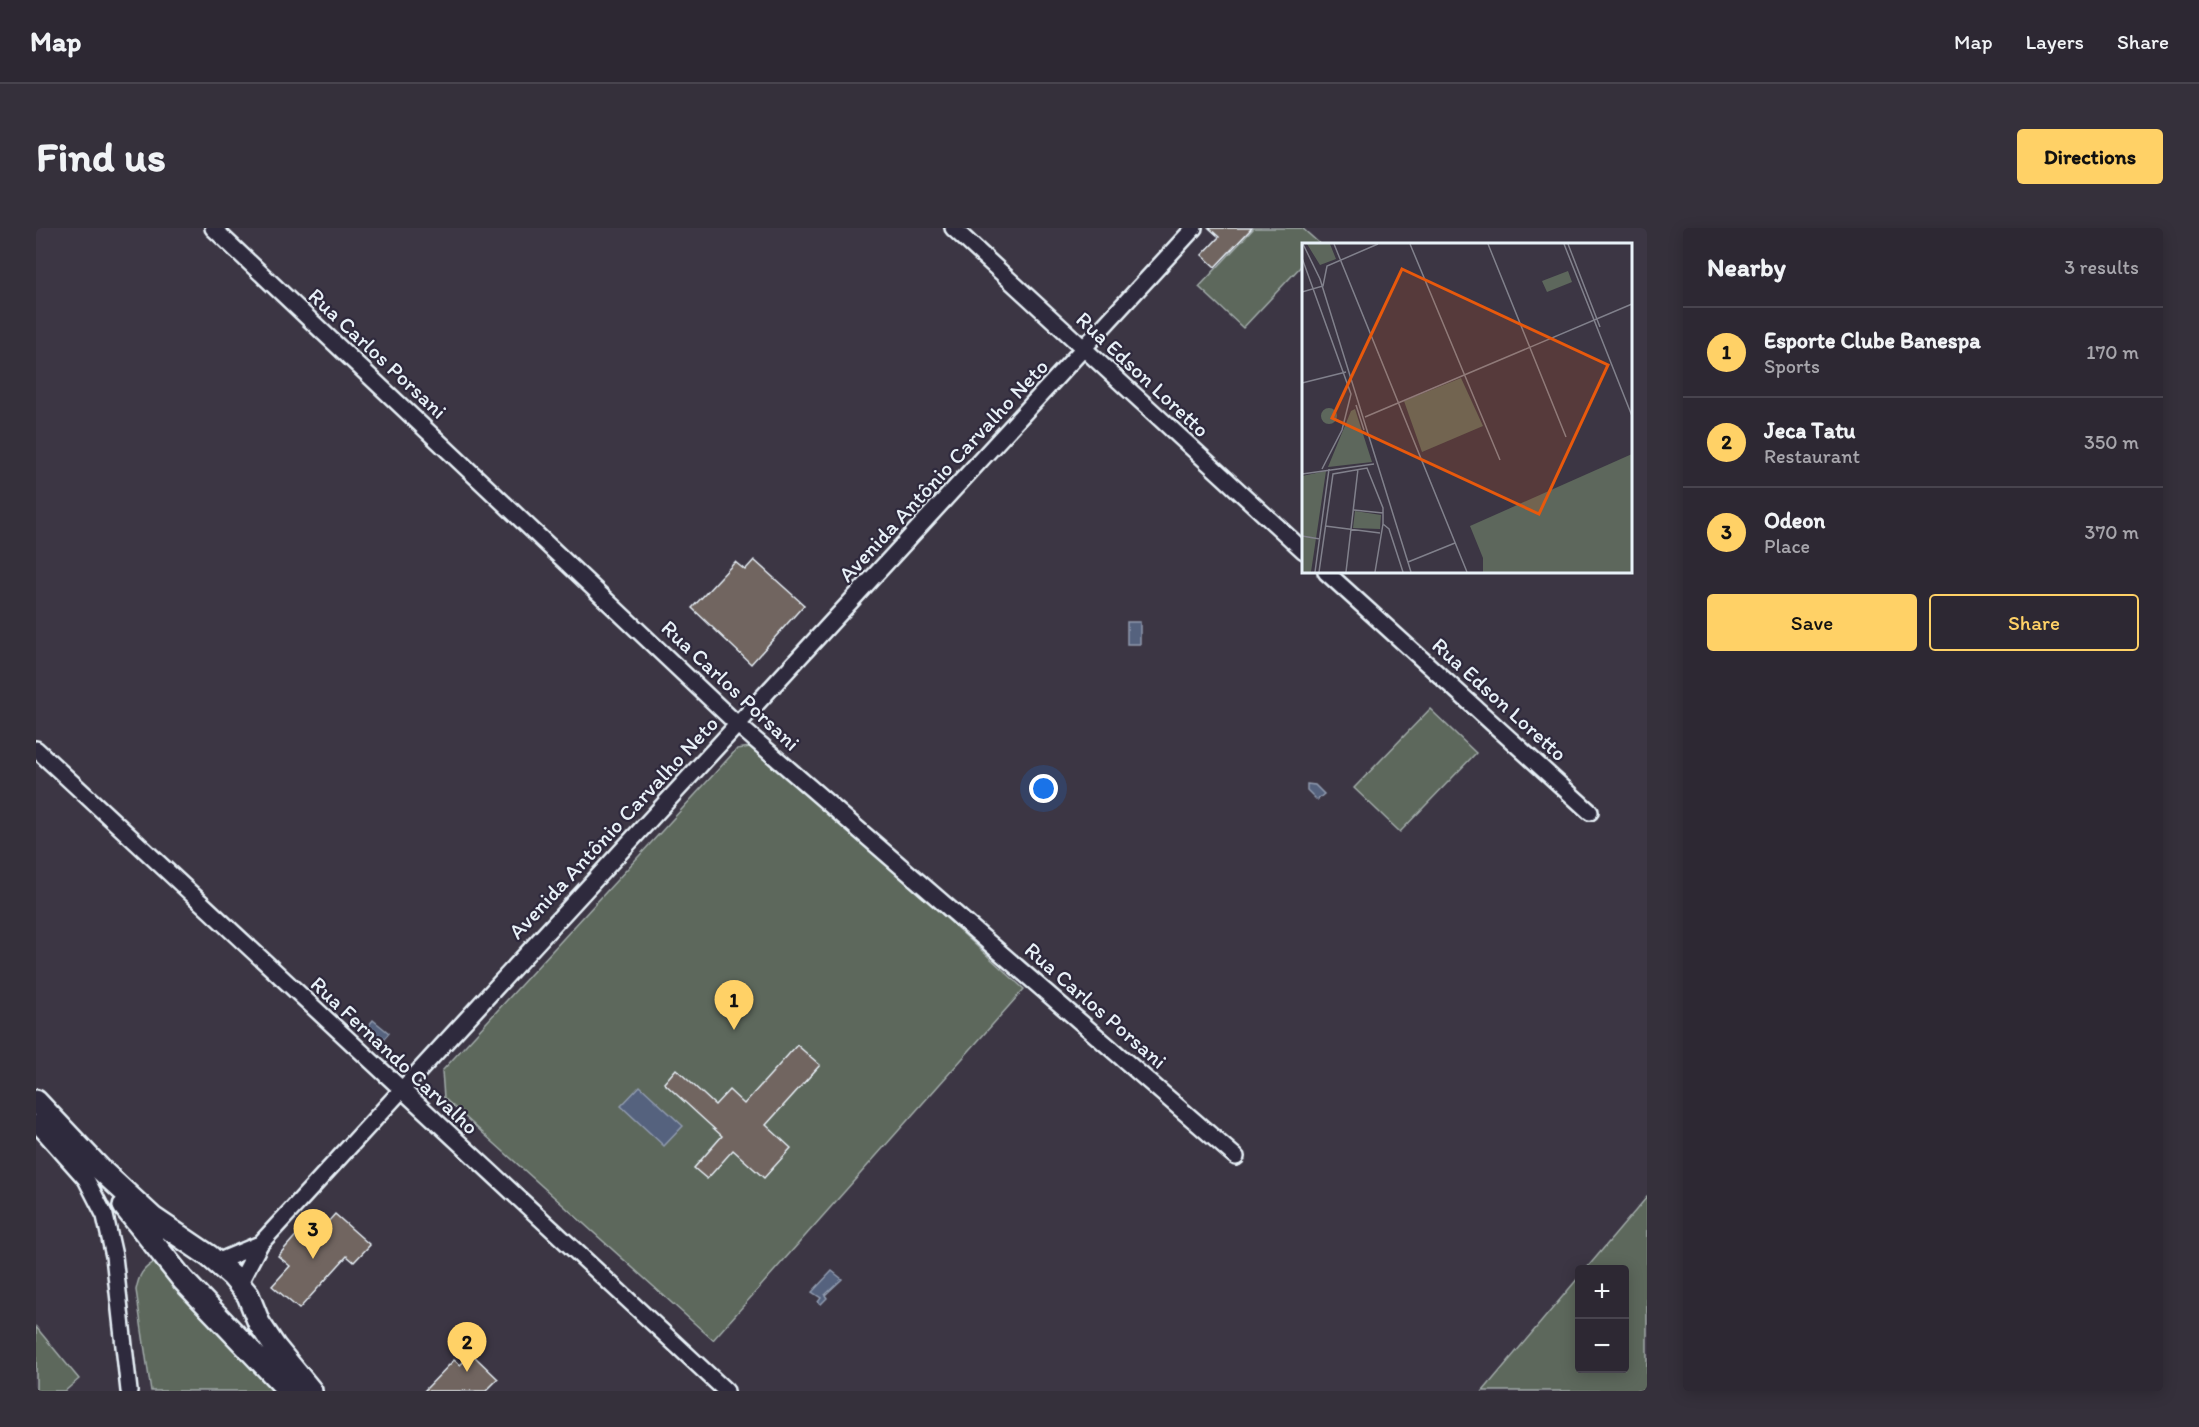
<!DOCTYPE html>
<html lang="en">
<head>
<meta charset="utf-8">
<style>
	:root { --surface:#2d2833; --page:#35303b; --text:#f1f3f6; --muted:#a7a6ac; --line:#48444e; --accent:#ffd166 }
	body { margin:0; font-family:Itim,sans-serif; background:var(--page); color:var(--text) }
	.controls { position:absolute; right:18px; bottom:18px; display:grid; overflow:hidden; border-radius:6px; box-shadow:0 3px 15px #0003 }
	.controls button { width:54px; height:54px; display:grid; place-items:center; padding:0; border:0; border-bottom:2px solid var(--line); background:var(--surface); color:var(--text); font:30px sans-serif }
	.you { position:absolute; left:1008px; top:561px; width:21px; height:21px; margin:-15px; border:4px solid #fff; border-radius:50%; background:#1a73e8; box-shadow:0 0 0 9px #1a73e833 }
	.badge { display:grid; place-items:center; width:39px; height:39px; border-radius:50%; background:var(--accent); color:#111; font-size:20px; font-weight:700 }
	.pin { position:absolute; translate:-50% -50px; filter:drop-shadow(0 2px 3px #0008) }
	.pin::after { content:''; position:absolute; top:32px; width:21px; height:18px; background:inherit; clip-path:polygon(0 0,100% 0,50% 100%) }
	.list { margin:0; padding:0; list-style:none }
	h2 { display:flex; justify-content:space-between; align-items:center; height:78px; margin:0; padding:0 24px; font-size:26px }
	h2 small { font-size:20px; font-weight:400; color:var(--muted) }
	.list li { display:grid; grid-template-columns:39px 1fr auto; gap:18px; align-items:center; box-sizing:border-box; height:90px; padding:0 24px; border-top:2px solid var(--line) }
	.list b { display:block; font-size:22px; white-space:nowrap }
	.list p { margin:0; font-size:20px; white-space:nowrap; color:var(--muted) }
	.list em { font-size:20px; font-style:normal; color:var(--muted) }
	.actions { display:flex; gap:12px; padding:18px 24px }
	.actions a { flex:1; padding:14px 0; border:2px solid var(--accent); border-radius:6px; text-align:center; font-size:21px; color:var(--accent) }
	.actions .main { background:var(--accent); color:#111 }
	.map { position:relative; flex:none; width:1611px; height:1163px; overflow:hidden; border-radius:6px }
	header { display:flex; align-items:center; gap:36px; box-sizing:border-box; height:84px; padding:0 30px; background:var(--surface); border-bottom:2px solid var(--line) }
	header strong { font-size:28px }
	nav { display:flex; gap:33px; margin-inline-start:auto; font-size:21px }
	.intro { display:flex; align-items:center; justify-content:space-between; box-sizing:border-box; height:144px; padding:0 36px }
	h1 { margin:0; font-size:42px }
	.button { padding:15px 27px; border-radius:6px; background:var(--accent); color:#111; font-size:21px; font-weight:700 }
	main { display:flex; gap:36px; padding:0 36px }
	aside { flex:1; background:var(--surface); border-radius:6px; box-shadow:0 3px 15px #0003 }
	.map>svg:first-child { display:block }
	.green { fill:#5d675c; stroke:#a2acaa; stroke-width:1.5 }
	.water { fill:#55627e; stroke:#909baf; stroke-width:1.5 }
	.building { fill:#716560; stroke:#e8f1f8; stroke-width:1.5 }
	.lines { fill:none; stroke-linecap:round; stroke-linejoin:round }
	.minor-casing { stroke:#e8f1f8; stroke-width:20 }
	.secondary-casing { stroke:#e8f1f8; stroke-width:26 }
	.minor { stroke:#2f2a3d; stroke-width:15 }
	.secondary { stroke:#2f2a3d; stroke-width:21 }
	.labels { text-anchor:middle; stroke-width:4.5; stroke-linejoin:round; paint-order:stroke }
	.street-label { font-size:22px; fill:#e8f1f8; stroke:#2f2a3d }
	.inset-road { fill:none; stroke:#81818c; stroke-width:1.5 }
	.view { fill:#e8590c; fill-opacity:0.15; stroke:#e8590c; stroke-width:3 }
	.inset-edge { fill:none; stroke:#e8f1f8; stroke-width:3 }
</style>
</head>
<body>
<header>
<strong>Map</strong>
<nav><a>Map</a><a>Layers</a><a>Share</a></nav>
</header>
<div class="intro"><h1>Find us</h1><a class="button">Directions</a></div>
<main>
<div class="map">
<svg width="1611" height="1163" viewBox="0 0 1611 1163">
	<rect width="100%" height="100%" fill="#3c3644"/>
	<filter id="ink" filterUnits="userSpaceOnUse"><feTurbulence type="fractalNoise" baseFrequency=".0167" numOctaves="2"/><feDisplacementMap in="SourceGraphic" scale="12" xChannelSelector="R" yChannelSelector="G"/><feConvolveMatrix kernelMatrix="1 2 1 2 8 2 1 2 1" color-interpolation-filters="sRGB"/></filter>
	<g filter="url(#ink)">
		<path class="green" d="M1218,0H1266L1284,16H1268L1267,36L1207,100L1163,59Z
			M1394,481L1440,525L1364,604L1318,560Z
			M721,518L988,761L677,1112L408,870L406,843L701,521Z
			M1611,969V1163H1447L1543,1049L1544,1140H1588V1042L1550,1041Z
			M120,1033L245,1163H115L100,1062C103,1047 106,1041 120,1033Z
			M0,1099L43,1151L29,1163H0Z"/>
		<path class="water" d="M1091,394H1104V416H1091Z
			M1271,556L1279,557L1288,566L1281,572L1271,562Z
			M337,792L353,805L347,812L341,808L338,811L332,805L335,802L332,798Z
			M604,858L647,898L628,918L585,878Z
			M796,1043L806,1051L789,1067L791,1070L785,1076L782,1074L785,1070L776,1064Z"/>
		<path class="building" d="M1173,0H1216L1179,39L1166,27L1183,9Z
			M718,332L768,377L715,436L656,380L699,334L709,342Z
			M761,817L784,837L730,897L755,920L728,950L697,922L671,951L658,940L686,908L628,855L640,841L679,877L693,862L708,876Z
			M299,986L334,1017L318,1034L311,1028L263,1081L236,1058L254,1038L242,1028L263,1004L274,1014Z
			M436,1126L462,1151L450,1163H388L418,1132L424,1137Z"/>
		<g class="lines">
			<g class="minor-casing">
				<path id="minor" d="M177,0L702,497L1200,929
					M917,0L1268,323
					M1290,344L1554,584
					M0,521L690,1163
					M0,895L50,951L69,988L78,1028L93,1163
					M181,1034L224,1016
					M203,1056L224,1016L1158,0"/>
			</g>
			<g class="secondary-casing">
				<path id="secondary" d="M0,873L65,942L117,990L173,1028L196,1048L212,1067L223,1095L239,1119L275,1163
					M88,978L147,1052L253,1163"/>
			</g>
			<use href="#minor" class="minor"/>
			<use href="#secondary" class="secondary"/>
		</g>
	</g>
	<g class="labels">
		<g class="street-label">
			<text transform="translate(342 125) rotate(43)" y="8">Rua Carlos Porsani</text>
			<text transform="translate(1107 146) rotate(43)" y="8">Rua Edson Loretto</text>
			<text transform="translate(907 242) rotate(-47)" y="8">Avenida Antônio Carvalho Neto</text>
			<text transform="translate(695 457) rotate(43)" y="8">Rua Carlos Porsani</text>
			<text transform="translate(1464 471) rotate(42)" y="8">Rua Edson Loretto</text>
			<text transform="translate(577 599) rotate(-47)" y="8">Avenida Antônio Carvalho Neto</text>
			<text transform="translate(1060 777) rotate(41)" y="8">Rua Carlos Porsani</text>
			<text transform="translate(359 827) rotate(43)" y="8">Rua Fernando Carvalho</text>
		</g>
	</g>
	<g transform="translate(1266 15)">
		<rect width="330" height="330" fill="#3c3644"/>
		<path d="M5,1H28L34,16L18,22ZM266,28L270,39L245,49L240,38ZM159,135L181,183L120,209L102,158ZM19 173a8 8 0 1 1 16 0a8 8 0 1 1-16 0ZM53,166L70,219L26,224L49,168ZM330,211V329H181V315L168,283ZM24,228L9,329H0V233ZM53,268L79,272L78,286L51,285Z" fill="#5d675c"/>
		<path class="inset-road" d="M1,1L18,36L109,329M32,1L165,329M108,1L198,217M186,1L264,194M262,1L330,173M266,1L298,84M0,15L49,151L40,187L20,226M0,49L21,43L25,23L76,1M0,140L44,129M54,162L62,187M63,174L330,61M0,231L72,221M52,267L81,270M23,283L78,290M0,293L18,296M106,319L153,300M13,329L27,226M17,329L31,231L65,225L81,265V281L87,286L101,329M44,329L56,226M73,329L81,281"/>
		<path class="view" d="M100,26L306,122L237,271L30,175Z"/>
		<rect width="330" height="330" class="inset-edge"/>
	</g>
</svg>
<div class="controls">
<button>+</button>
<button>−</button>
</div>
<div class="you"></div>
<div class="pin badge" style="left:698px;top:802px">1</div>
<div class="pin badge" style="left:431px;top:1144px">2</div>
<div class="pin badge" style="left:277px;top:1031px">3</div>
</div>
<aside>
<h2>Nearby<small>3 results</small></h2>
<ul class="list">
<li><span class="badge">1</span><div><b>Esporte Clube Banespa</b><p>Sports</p></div><em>170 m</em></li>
<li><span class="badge">2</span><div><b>Jeca Tatu</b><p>Restaurant</p></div><em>350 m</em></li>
<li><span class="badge">3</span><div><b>Odeon</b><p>Place</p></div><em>370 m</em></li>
</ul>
<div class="actions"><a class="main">Save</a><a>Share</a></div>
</aside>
</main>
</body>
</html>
